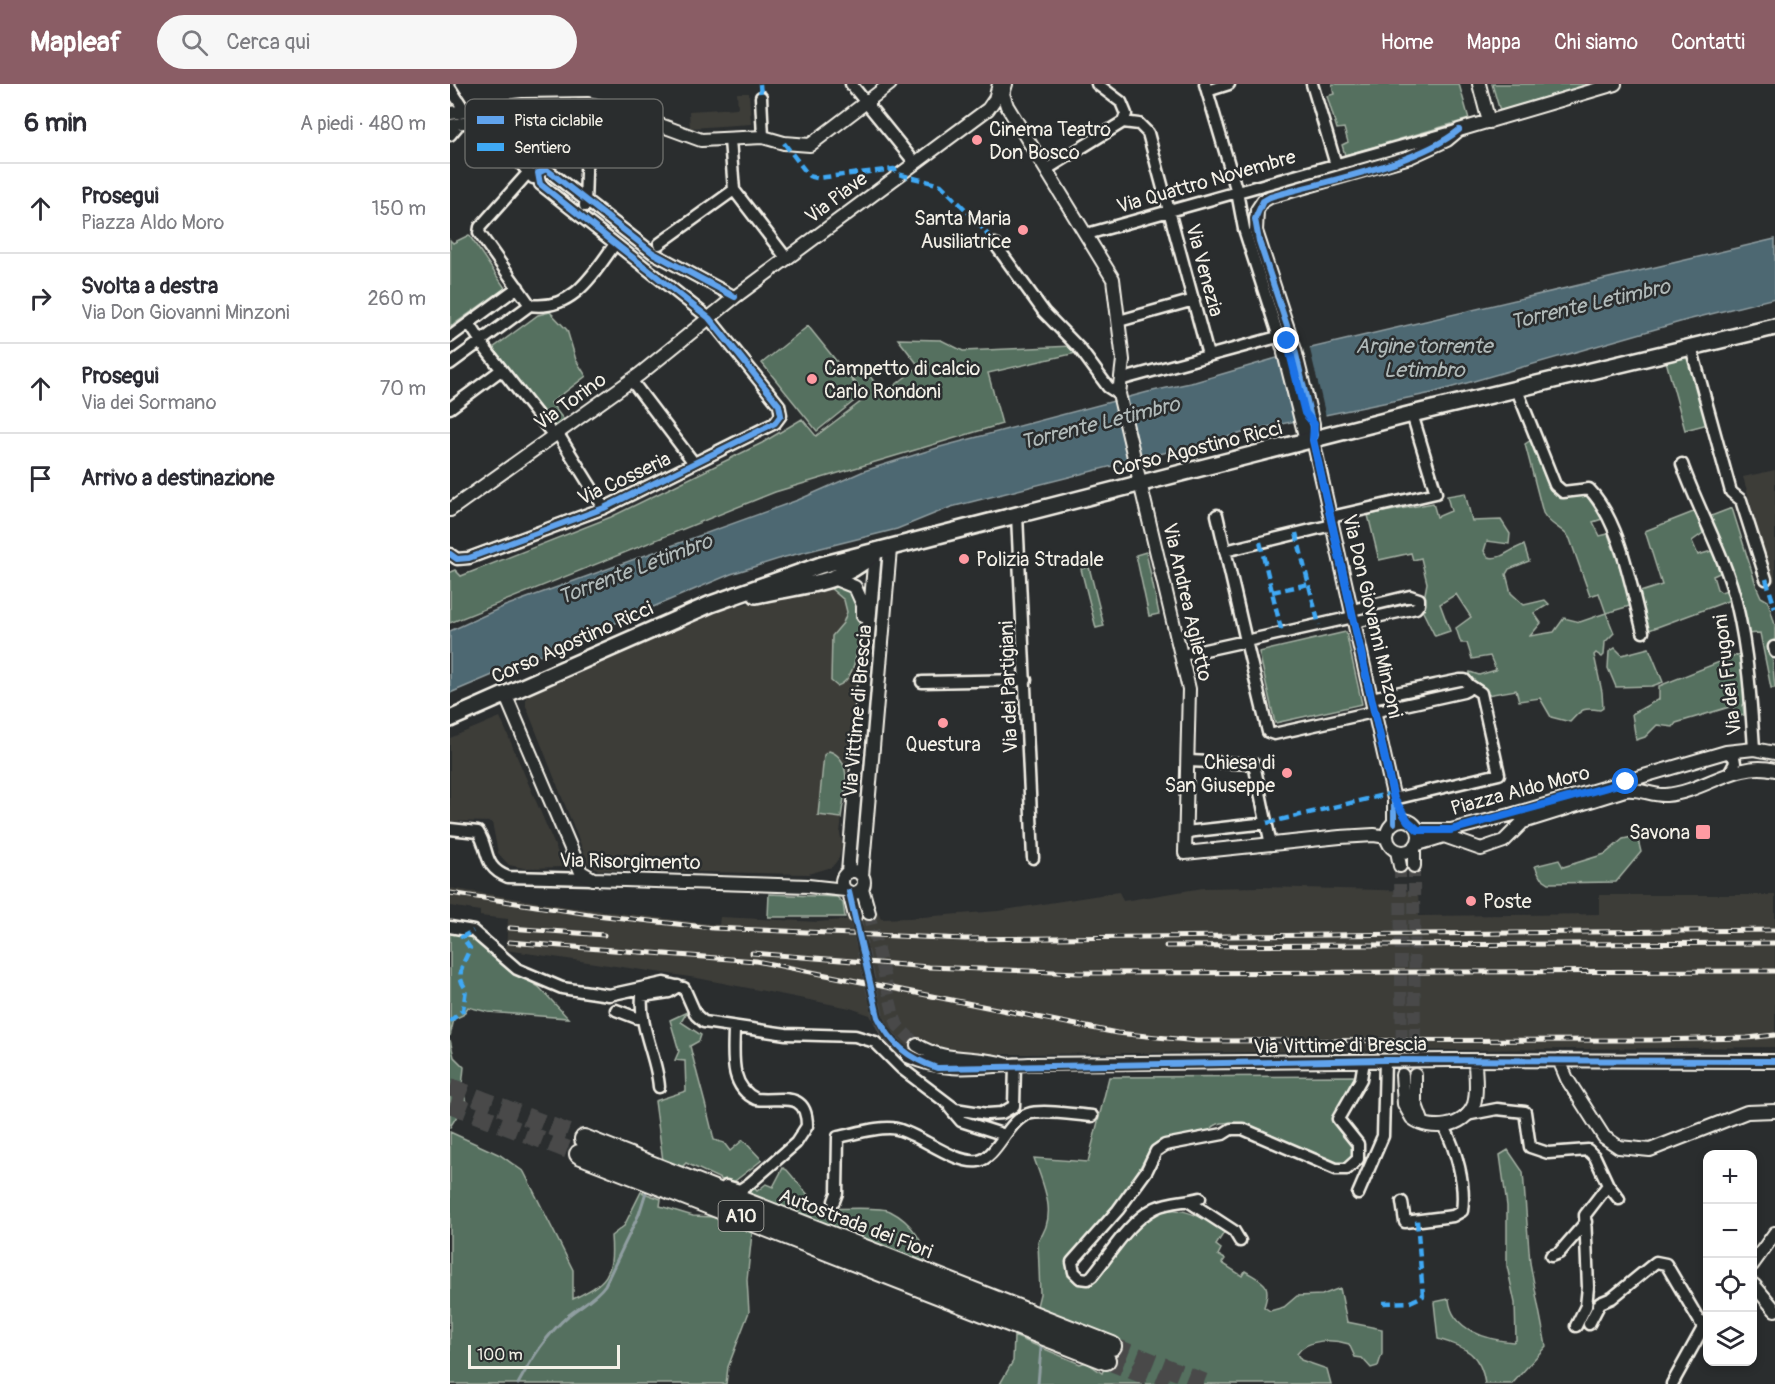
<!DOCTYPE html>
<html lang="it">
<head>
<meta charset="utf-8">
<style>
	:root { --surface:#fff; --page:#f7f7f7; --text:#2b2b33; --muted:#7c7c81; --line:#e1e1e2; --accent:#8a5d65 }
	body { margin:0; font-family:Pangolin,sans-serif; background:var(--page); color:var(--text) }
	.controls { position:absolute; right:18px; bottom:18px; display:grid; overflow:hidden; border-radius:12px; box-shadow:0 3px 9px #0003 }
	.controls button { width:54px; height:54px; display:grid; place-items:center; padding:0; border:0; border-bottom:2px solid var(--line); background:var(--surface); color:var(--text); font:30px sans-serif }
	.scale { position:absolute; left:18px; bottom:15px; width:152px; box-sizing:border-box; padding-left:6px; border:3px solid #f4f1e8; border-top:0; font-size:16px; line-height:21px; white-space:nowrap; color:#f4f1e8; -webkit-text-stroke:4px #2a2d2e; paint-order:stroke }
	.stop { position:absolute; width:18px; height:18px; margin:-14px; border:4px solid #1a73e8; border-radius:50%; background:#fff }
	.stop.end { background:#1a73e8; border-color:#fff; box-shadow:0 2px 6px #0008 }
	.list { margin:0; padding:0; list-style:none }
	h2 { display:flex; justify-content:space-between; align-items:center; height:78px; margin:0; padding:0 24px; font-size:26px }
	h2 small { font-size:20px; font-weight:400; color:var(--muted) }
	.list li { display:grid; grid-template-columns:39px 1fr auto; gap:18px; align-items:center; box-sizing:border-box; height:90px; padding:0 24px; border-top:2px solid var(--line) }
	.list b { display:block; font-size:22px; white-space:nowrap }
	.list p { margin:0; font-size:20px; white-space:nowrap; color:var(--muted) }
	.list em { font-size:20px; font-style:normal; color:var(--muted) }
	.icon { flex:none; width:33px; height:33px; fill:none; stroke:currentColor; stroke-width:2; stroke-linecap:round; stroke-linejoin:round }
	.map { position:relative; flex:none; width:1325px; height:1300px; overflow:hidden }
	header { display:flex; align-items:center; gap:36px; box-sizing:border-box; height:84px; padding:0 30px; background:var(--accent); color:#fff }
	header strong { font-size:28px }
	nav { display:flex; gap:33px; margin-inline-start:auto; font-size:21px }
	.search { width:420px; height:54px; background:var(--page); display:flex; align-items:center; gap:15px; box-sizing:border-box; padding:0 21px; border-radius:33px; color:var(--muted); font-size:22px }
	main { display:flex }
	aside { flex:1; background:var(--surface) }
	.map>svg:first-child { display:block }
	.built { fill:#3d3d39 }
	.green { fill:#546f5e; stroke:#a4b0a3; stroke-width:1.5 }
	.water { fill:#4d6772; stroke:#909ea1; stroke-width:1.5 }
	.pier { fill:#2a2d2e }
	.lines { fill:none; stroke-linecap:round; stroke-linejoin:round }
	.stream { stroke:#909ea1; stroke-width:3 }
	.tertiary-tunnel { stroke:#484a4a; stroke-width:12; stroke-dasharray:12 6; stroke-linecap:butt }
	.motorway-tunnel { stroke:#484a4a; stroke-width:18; stroke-dasharray:18 9; stroke-linecap:butt }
	.minor-casing { stroke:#f4f1e8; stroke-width:15 }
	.tertiary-casing { stroke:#f4f1e8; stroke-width:16 }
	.primary-casing { stroke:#f4f1e8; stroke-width:20 }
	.motorway-casing { stroke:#f4f1e8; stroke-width:22 }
	.minor { stroke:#2a2d2e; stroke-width:10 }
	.tertiary { stroke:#2a2d2e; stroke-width:12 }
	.primary { stroke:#2a2d2e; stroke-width:15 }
	.motorway { stroke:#2a2d2e; stroke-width:18 }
	.rail-casing { stroke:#f4f1e8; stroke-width:5 }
	.rail { stroke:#2a2d2e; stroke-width:3; stroke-dasharray:9; stroke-linecap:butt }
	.quiet { stroke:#3fa9f5; stroke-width:4.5; stroke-dasharray:9 4.5; stroke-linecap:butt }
	.cycleway-casing { stroke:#2a2d2e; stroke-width:10 }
	.cycleway { stroke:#60a3ed; stroke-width:6 }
	.route { stroke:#1a73e8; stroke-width:8 }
	.poi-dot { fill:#ff9aa2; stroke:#2a2d2e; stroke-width:2 }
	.labels { text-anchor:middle; stroke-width:5; stroke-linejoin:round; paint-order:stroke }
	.shield { fill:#2a2d2e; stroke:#b7b6b0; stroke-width:1.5 }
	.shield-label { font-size:18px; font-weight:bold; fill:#f4f1e8 }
	.poi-label { font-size:20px; fill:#f4f1e8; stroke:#2a2d2e; text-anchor:start }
	.street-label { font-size:20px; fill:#f4f1e8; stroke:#2a2d2e }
	.water-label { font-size:21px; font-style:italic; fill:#b1bab9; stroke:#2a2d2e }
	.key { fill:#2a2d2e; stroke:#676866; stroke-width:1.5 }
	.key-label { font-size:16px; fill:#f4f1e8 }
</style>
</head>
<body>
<header>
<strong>Mapleaf</strong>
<div class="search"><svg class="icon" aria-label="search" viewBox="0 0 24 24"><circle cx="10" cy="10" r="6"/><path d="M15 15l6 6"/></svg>Cerca qui</div>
<nav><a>Home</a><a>Mappa</a><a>Chi siamo</a><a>Contatti</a></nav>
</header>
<main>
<aside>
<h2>6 min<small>A piedi · 480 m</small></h2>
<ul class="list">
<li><svg class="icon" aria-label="ahead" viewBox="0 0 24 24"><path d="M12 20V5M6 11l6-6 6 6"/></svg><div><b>Prosegui</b><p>Piazza Aldo Moro</p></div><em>150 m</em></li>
<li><svg class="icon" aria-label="right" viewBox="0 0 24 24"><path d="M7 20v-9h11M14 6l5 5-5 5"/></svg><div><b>Svolta a destra</b><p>Via Don Giovanni Minzoni</p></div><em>260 m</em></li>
<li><svg class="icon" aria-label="ahead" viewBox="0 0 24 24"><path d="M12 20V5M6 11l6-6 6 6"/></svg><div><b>Prosegui</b><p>Via dei Sormano</p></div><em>70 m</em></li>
<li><svg class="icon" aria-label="arrive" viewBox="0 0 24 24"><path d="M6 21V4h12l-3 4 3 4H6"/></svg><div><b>Arrivo a destinazione</b></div></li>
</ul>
</aside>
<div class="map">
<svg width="1325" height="1300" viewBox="0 0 1325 1300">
	<rect width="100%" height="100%" fill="#2a2d2e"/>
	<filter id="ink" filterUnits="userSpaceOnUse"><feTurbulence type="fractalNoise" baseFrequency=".0167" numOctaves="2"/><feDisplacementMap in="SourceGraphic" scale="12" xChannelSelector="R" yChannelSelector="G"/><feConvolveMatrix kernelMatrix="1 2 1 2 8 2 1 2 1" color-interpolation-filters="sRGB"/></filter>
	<g filter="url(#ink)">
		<path class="built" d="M287,9H299L301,40L240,44L239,27L288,24Z
			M1325,386V498H1323L1293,393Z
			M386,502L408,535L405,579L408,593L390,749L392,761L389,774L382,783L358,790L148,786L138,779L76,622V612L255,532L280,523Z
			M50,633L114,783L74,784L59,781L48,769L42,738L0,737V654Z
			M811,803L968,807L969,832L1149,830V811H1325V963L577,970H506L469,954L450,977L433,958L420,931L400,924L247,894L56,866L58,835L30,832V827L0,822V804L119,823L269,841L270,833L368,838L394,836L428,827L431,835L459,834L548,827L669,808L673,817L753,804Z"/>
		<path class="green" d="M882,0H1009L1019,35L895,71L892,61L898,58L894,44L887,45L877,12L884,10Z
			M1042,0H1139L1050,27Z
			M19,151L55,204L0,243V156L3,159Z
			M100,228L117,246L126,276L136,292L101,319L114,336L105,343L43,264L88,231Z
			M358,242L413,310L367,347L312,279Z
			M448,255L491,256L513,267L622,262L626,269L538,289L552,340L325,408L0,539V488L5,486L11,492L161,433L312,359L352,335L366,352L417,313L399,290L411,281L434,310L469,282Z
			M1239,271L1258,340L1235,346L1216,277Z
			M1081,356L1106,411L1135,409L1152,435L1143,438L1150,452L1158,450L1183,521L1156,529L1164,549L1155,558L1154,571L1152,573L1146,569L1144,571L1152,608L1153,624L1150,626C1133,623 1132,625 1120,638L1101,633L1090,614L1069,617L1066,606L1037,611L1030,601L1018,594L1020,588L1029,591L1046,586L1040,572L1022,575L1017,559H1011L1006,544L1021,533L1006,510L990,520L1000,547L985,552L972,526L977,499L971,474L963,476L961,469L929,476L918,431L983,419L987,433L1001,427L997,412L1015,409L1022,437L1051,436L1060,450L1059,460L1037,457L1034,467L1038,473C1051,477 1061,464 1074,461L1079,477L1059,485L1056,490L1061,509L1074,521L1095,516L1099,520L1084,529L1091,539L1080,552L1104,548L1114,534L1130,538L1156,529L1149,509L1140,512L1120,455C1113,444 1100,442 1093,429L1075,360Z
			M1282,424L1307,504L1311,513L1318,517L1325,541V558L1321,559L1325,604H1321L1310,549L1295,550L1256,434Z
			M1246,427L1255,444L1252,446L1253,449L1242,457L1248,471L1265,466L1274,487L1263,492L1267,505L1271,508L1280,505L1283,515L1199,546L1195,539L1187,509L1212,501L1195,447Z
			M696,468L709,530L699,532L686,471Z
			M639,483L654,542L646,544L631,485Z
			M386,502L401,506C403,512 407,518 408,524C411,543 409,596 387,602L381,597L382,552L393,539L397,528L394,516L379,503Z
			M896,548L912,620L825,639L809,568Z
			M1165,564L1172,571L1199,564L1213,598L1202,602L1166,603L1158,584L1159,568Z
			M1292,569L1297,619L1293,621L1294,631L1287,633L1283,622L1226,639L1223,643L1207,641L1195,653L1186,656L1182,630L1209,615V602Z
			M379,667C406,676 393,713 391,734L368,731L374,671Z
			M1187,752L1191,768L1166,798L1099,799L1090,793L1085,782L1109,776L1113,783L1155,770L1173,755Z
			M319,810L387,813L393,819L395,833H318Z
			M0,848L20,850L44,868L56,883L89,903L118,934L38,928L18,923L13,931L4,935L0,952Z
			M237,928L231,938L251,951L249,957L240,962C248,995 257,1024 264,1056L274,1059L280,1067L293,1056L312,1076L281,1100L236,1079L229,1086L213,1077L205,1017L236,1007L235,977L225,976L229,967L220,936Z
			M0,956L4,973L14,983L12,1003L16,1018L0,1043Z
			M908,992L886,1028L884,1037C890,1051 913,1064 897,1079L885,1080L789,1039C777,1038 766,1037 759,1047L707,1058L701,1063L687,1089L644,1149L616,1177L618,1192L628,1201L646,1197C659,1183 668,1167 678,1152C706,1111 741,1125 775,1147L766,1161L771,1165L768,1171L775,1175L772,1179L792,1192L795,1187C814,1199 822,1199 814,1223L820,1227L834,1223L847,1212L872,1211L890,1204L897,1238L932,1245V1270L928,1282L921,1284L912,1274L905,1273L899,1260C883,1255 858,1254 847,1270L851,1276L877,1285L881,1300H550L563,1277L564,1252L630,1280L636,1278L652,1289L666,1258L586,1226L590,1210L588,1157C609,1131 593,1101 584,1074L638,1078L659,993Z
			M0,1048L50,1071L74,1088L123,1186V1215C157,1198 164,1192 161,1152L174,1142L191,1108L211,1115L210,1122L243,1132L263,1133L302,1149L297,1196L299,1228L278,1283L276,1300H0Z
			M1058,1066L1073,1088L1080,1179L1096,1262L1062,1300H1035C1031,1270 1016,1263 988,1255L984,1218L999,1215C1001,1246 1038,1256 1063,1258L1066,1256L1065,1219L1057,1182V1122L1050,1071Z
			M333,1084L337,1086L370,1125C383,1125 432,1122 440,1127C460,1137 479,1160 474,1183L293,1112L304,1104L307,1107L316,1100L323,1103Z"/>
		<path class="water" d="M1325,155V214L1237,236L982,309L812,344L501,423L447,445L335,473L281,490L0,609V547L55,522L348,416L414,387L490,363L698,308L745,298L861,264Z"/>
		<path class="pier" d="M859,261L876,333L848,339L831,269Z"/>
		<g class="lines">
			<path class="stream" d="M68,1300C82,1274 97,1250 119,1231C131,1221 146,1214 155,1201L189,1130L196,1108
				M588,1300L591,1264"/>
			<path class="tertiary-tunnel" d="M950,782L952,991
				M964,782L965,991
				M419,829L443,928L448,942L467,961
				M405,832L428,933L435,948L458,972"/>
			<path class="motorway-tunnel" d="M0,1003L134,1055
				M0,1020L129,1070
				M662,1262L758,1300
				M656,1276L717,1300"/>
			<g class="minor-casing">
				<path id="minor" d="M401,0L465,79
					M647,0L671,18L676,30L673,38
					M755,0L787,108L794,145L834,269
					M862,0L886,81
					M0,4L15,27
					M757,7L779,0
					M311,13L313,53
					M673,38L689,40L698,49L758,271
					M0,41L34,36L83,94
					M0,51L10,39
					M280,56L284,106L337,175
					M597,85L673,38
					M78,89L30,143L29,149L80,221
					M135,122L138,20
					M637,150L1006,47
					M209,160L284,106
					M545,160L594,228L630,265L658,303L669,310
					M80,221C123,227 143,190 165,160
					M669,237L744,216
					M19,239L37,267L104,352
					M0,253L68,203
					M1241,263L1281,408L1291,416L1316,495
					M0,280L80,221
					M673,295L824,254L834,253
					M181,296L244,379
					M1067,306L1105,401L1113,408L1139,405C1171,438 1181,504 1193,548
					M0,324L51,286
					M108,350L154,424
					M1232,380C1249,428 1276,473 1287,522C1298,568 1301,618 1304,665
					M567,431L583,774
					M881,433L986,409L962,330
					M775,467L882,441
					M0,470L7,475L19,474L154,424L325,339L331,331L329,321L259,234L90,100L88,89L96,85L203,169L285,213
					M902,526L960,512L969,515V520L966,524L904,538
					M903,533L796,557L818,648L824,650L1013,608L1017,606L1019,601L1015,596H1010L921,614
					M1324,563L1325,568
					M732,571L796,557L767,431
					M472,598L576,596
					M1276,668L1284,673L1285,679L1279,690
					M739,677L804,680L821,761
					M944,715L1049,690L1031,609L1019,601
					M0,745L28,748C40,766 32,783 58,793L143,795
					M736,748L817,739
					M0,843L23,847L67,885L112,904L159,911L214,899L234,904L246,931L254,938L336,950L405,952L425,958L451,984L505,1025L537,1030L552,1029L564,1022L565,980
					M166,926L187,934L193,933
					M209,1003C207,973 189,944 192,912L219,908L228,902
					M500,1024L511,1037L555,1051
					M1016,1031L1047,1025L1075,1028L1080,1063L1098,1069L1138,1066L1145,1073L1158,1101L1135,1131L1138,1203L1136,1222L1126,1242
					M1158,1101L1169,1115
					M276,1102L290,1106L299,1100L346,1059L357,1042C357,1005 329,1018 306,1015C278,1002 284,969 284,943
					M908,1110L933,1052L935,976
					M750,1114C735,1118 719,1117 705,1124C678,1138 661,1169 642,1192L638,1195L630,1194L624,1188L622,1178L668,1126L697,1086L706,1067L715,1061L773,1050L781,1045H793L886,1085H897L908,1075V1060L888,1035L911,995L914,977
					M384,1117L387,1109L388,1053C404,1050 433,1041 447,1045C471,1051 504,1080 528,1077C547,1074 557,1037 578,1030C592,1025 626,1031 642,1032
					M738,1117L784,1147L790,1157
					M952,1118L955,1138L1003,1132L1012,1127C1016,1099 1006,1066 994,1042
					M1101,1172L1109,1169L1136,1138
					M1139,1240L1150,1219L1162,1214L1206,1178L1216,1180L1253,1243
					M1222,1300L1258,1235"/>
			</g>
			<g class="tertiary-casing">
				<path id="tertiary" d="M556,0L553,10L557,22L663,195L673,276L669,310L739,605L735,769L890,753L924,751L937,753
					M1029,0L1039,38
					M0,29L73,21L138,20L172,27L251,56L313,53L334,59L360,61L440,0
					M834,269L855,352L863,356
					M0,426L190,290L285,213L538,25L545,15L549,0
					M385,495L405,503L413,521V532
					M55,610L131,788L143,795L358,802L395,806
					M937 752a16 16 0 1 1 32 0a16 16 0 1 1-32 0Z
					M944,739V715L863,356V340L845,266L806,147L807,126L813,117L820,113L960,73L997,56L1009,46L1165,0
					M968,746H1001L1060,731L1276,668L1304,665L1325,669
					M968,760L994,752L1031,765L1054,757L1073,738L1175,706C1191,704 1202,712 1216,711C1254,708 1286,676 1325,686
					M964,765V782
					M947,767L950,782
					M392 798a11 11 0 1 1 22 0a11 11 0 1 1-22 0Z
					M398,788L425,469
					M412,792L440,465
					M412,804L419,829
					M399,808L405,832
					M467,961C495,979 527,971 558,981
					M458,972C498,991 537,981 579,980L1002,976L1325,977
					M1109,976L1117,995L1154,1053L1169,1063L1200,1066L1297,1028L1325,1027
					M952,991L954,1020L962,1034C980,1048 1015,1044 1024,1020C1028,1007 1025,990 1025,977
					M965,991V1018L972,1037
					M1302,1181L1325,1149
					M1304,1201L1325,1226"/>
			</g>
			<g class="primary-casing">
				<path id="primary" d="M306,511C350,501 387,502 422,471
					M0,635L261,520L371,481L962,330L1325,243"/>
			</g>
			<g class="motorway-casing">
				<path id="motorway" d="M134,1055L662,1262
					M129,1070L656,1276"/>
			</g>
			<use href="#minor" class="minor"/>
			<use href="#tertiary" class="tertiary"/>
			<use href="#primary" class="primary"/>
			<use href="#motorway" class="motorway"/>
			<g class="rail-casing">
				<path id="rail" d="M0,809L146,831L263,844L515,855L1325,846
					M60,844L154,851
					M59,858L306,877L667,949L747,957L1203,956L1297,954L1325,951
					M716,862L1325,859
					M302,869L479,883L629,889L1325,887"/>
			</g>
			<use href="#rail" class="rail"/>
			<path class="quiet" d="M310,0L311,13
				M334,59L359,92L367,94L444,85L448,90L491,101L525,135L545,160
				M846,449L869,541
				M810,458L832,549
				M1316,495L1325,524
				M822,508L859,500
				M817,739L942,709
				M0,937L13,926L16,905C4,890 15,878 20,864L12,853L23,847
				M933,1219L960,1218L973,1212L967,1136"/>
			<g class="cycleway-casing">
				<path id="cycleway" d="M0,470L7,475L19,474L154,424L325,339L331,331L329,321L259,234L90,100L88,89L96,85L203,169L285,213
					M944,739V715L863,356L865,351L845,266L809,157L805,135L813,117L820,113C875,97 966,81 1009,46
					M399,808L428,933C441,960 458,974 487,984L935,976L1325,977"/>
			</g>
			<use href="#cycleway" class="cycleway"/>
		</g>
	</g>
	<g class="lines" filter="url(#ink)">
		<path class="route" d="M837,257L855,329L864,340L863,356L944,715L958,737L968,746H1001L1176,698"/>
	</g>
	<g class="poi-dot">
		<circle cx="527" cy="56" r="6"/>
		<circle cx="573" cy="146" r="6"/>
		<circle cx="362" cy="295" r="6"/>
		<circle cx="514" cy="475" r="6"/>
		<circle cx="493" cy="639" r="6"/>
		<circle cx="837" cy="689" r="6"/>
		<rect x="1245" y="740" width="16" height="16" rx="3"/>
		<circle cx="1021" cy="817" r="6"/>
	</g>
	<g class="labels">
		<rect class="shield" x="268.5" y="1117" width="45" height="30" rx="4.5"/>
		<g class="shield-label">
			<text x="291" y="1138">A10</text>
		</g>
		<g class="poi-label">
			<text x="539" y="52">Cinema Teatro<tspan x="539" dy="23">Don Bosco</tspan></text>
			<text x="561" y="141" text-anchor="end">Santa Maria<tspan x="561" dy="23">Ausiliatrice</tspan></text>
			<text x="374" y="291">Campetto di calcio<tspan x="374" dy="23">Carlo Rondoni</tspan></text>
			<text x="526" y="482">Polizia Stradale</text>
			<text x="493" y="667" text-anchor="middle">Questura</text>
			<text x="825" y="685" text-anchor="end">Chiesa di<tspan x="825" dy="23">San Giuseppe</tspan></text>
			<text x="1240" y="755" text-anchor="end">Savona</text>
			<text x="1033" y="824">Poste</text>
		</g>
		<g class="street-label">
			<text transform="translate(756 97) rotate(-16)" y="7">Via Quattro Novembre</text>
			<text transform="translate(386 113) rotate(-37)" y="7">Via Piave</text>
			<text transform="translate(755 186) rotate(75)" y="7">Via Venezia</text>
			<text transform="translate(120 317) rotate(-36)" y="7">Via Torino</text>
			<text transform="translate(747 364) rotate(-14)" y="7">Corso Agostino Ricci</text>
			<text transform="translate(174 394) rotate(-25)" y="7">Via Cosseria</text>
			<text transform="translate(738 518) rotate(77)" y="7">Via Andrea Aglietto</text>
			<text transform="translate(923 532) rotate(77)" y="7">Via Don Giovanni Minzoni</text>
			<text transform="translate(122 558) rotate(-24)" y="7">Corso Agostino Ricci</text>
			<text transform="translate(1277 591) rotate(-97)" y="7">Via dei Frugoni</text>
			<text transform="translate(558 603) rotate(-92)" y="7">Via dei Partigiani</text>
			<text transform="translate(407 627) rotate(-85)" y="7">Via Vittime di Brescia</text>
			<text transform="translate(1070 706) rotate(-15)" y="7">Piazza Aldo Moro</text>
			<text transform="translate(180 777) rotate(1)" y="7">Via Risorgimento</text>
			<text transform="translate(890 961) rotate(-1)" y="7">Via Vittime di Brescia</text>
			<text transform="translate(406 1139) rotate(21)" y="7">Autostrada dei Fiori</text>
		</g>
		<g class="water-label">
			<text transform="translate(1140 220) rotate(-13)" y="7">Torrente Letimbro</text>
			<text x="974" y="269">Argine torrente<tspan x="974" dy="24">Letimbro</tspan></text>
			<text transform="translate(650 339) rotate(-14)" y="7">Torrente Letimbro</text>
			<text transform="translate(185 485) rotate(-21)" y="7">Torrente Letimbro</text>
		</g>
	</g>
	<rect x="15" y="15" width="198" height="69" rx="9" class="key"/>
	<rect x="27" y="32" width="27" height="8" fill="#60a3ed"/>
	<rect x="27" y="59" width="27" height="8" fill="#3fa9f5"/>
	<g class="key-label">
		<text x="64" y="42">Pista ciclabile</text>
		<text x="64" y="69">Sentiero</text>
	</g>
</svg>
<div class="controls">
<button>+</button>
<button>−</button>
<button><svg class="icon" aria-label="locate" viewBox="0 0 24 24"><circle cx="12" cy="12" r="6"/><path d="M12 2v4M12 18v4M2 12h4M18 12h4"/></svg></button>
<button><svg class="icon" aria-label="layers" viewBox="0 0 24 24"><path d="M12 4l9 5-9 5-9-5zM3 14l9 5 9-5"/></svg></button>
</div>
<div class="scale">100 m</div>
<div class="stop" style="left:1176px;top:698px"></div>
<div class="stop end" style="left:837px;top:257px"></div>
</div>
</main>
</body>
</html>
